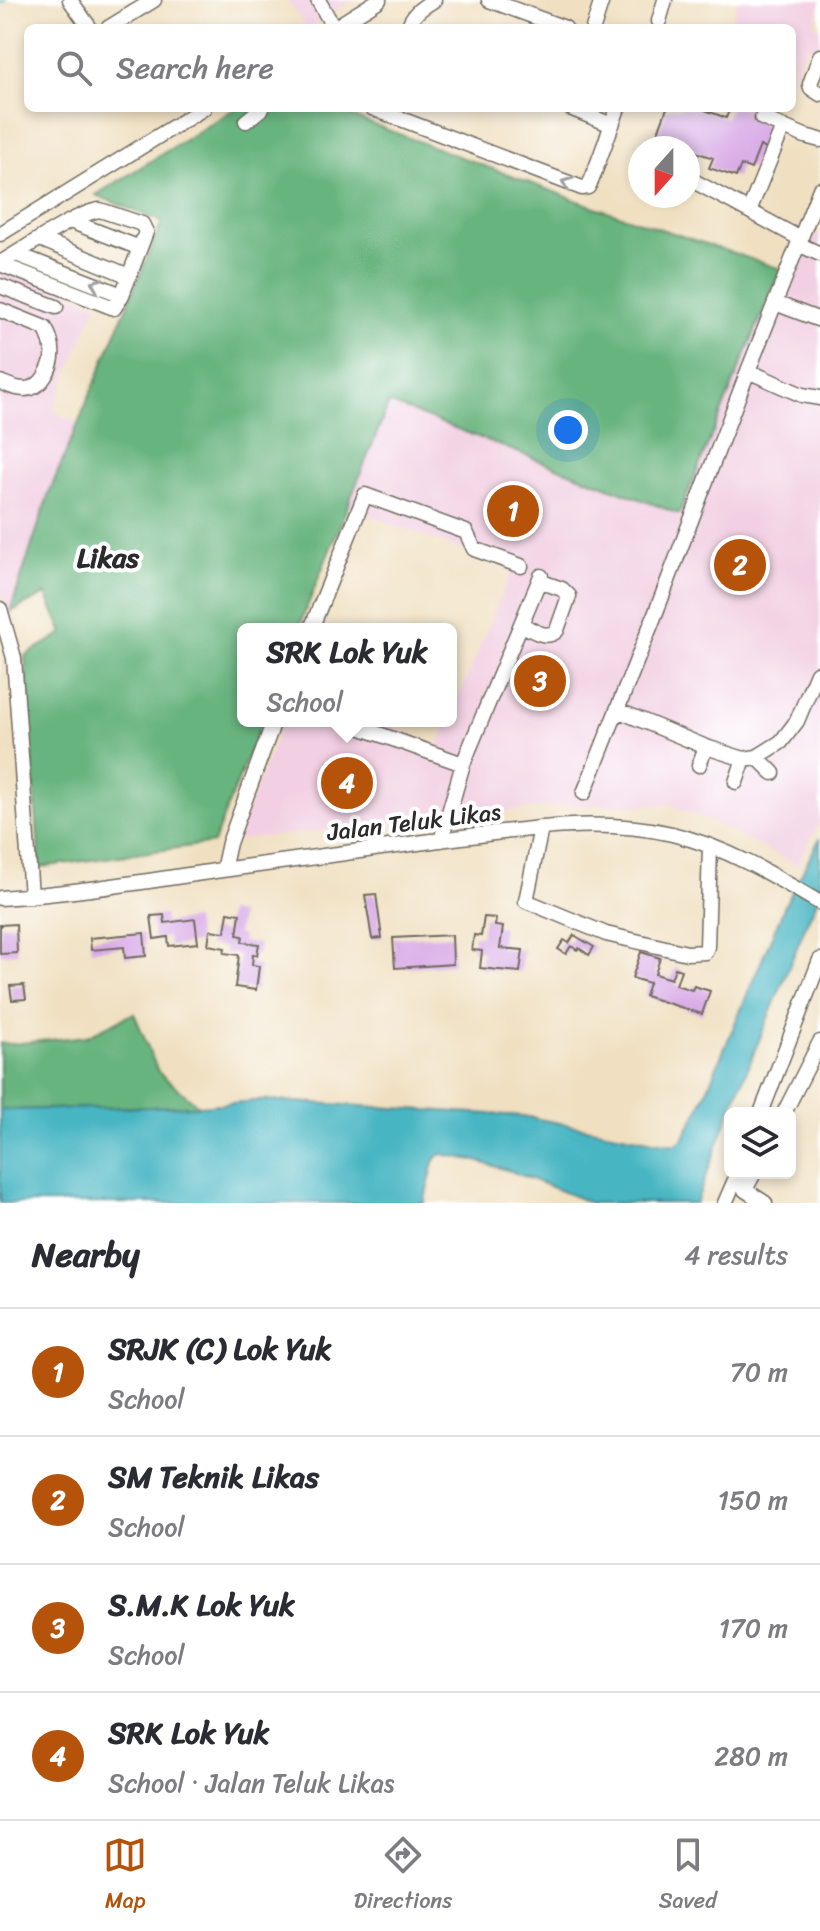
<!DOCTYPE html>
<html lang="en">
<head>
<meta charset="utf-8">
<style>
	:root { --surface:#fff; --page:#f7f7f7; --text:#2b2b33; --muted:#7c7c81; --line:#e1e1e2; --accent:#b45309 }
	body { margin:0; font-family:Sriracha,sans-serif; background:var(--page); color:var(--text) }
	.controls { position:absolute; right:24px; bottom:24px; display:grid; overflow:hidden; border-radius:12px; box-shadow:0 4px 12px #0003 }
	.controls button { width:72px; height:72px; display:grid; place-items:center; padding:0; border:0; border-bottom:2px solid var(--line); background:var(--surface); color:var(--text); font:40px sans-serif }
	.compass { position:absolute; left:628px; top:136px; width:72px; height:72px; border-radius:50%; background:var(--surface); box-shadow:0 4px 12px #0003; rotate:201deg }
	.you { position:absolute; left:568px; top:430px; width:28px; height:28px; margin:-20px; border:6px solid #fff; border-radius:50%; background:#1a73e8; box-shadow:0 0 0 12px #1a73e833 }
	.badge { display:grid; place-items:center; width:52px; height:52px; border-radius:50%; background:var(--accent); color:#fff; font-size:26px; font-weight:700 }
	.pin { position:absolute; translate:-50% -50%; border:4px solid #fff; box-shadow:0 2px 8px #0006 }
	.popup { position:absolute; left:237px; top:623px; width:220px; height:104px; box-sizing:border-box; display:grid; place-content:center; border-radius:12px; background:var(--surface); filter:drop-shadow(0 2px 6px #0005); font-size:26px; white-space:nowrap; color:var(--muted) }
	.popup b { font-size:30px; color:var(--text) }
	.popup::after { content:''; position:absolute; left:50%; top:100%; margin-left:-16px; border:16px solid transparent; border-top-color:var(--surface) }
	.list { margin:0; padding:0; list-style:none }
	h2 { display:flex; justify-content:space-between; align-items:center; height:104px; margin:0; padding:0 32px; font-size:34px }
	h2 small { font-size:26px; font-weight:400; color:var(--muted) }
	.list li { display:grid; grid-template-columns:52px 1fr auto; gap:24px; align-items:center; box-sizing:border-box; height:128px; padding:0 32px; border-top:2px solid var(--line) }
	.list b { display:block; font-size:30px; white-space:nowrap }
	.list p { margin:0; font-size:26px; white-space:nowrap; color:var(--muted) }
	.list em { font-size:26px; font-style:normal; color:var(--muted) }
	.icon { flex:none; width:44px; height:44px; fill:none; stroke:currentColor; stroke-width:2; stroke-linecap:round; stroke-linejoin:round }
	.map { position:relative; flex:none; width:820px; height:1203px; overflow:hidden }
	.search { position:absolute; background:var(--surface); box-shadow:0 4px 12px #0003; left:24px; right:24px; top:24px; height:88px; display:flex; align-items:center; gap:20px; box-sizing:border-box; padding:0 28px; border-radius:12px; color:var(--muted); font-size:30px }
	.sheet { height:616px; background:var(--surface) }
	nav { display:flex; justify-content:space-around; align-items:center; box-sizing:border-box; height:112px; border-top:2px solid var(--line); background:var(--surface); font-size:22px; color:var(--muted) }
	nav a { display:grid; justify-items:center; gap:4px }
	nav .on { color:var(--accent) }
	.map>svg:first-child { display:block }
	.built { fill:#f2cfe2 }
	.forest { fill:#67b47e; stroke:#497054; stroke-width:2 }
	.water { fill:#47b5c2; stroke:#397076; stroke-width:2 }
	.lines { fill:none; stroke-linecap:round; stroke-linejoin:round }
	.stream { stroke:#47b5c2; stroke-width:3 }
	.building { fill:#d6a4e4 }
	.minor-casing { stroke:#706a60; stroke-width:17 }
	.minor { stroke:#fff; stroke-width:14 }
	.oneway { stroke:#a0a0a0 }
	.labels { text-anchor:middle; stroke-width:8; stroke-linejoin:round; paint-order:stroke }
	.street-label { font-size:24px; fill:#2b2b2b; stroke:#fff }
	.quarter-label { font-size:28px; font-weight:bold; fill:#2b2b2b; stroke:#fff }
</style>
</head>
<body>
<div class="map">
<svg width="820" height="1203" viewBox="0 0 820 1203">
	<rect width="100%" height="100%" fill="#fff"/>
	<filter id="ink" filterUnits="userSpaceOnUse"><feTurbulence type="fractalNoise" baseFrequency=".0125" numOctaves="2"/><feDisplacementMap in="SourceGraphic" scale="16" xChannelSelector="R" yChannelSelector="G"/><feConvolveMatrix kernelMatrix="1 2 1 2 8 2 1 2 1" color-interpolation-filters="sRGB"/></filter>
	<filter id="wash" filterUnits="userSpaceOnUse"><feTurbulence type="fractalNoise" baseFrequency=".006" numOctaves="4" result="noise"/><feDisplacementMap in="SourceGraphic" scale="32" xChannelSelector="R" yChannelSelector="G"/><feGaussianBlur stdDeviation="1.8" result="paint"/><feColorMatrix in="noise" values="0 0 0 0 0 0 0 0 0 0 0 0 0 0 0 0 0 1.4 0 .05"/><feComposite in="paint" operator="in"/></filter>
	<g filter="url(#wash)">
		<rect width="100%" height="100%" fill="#f0e0c1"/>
		<path class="built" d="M287,0H352L309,28H306Z
			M739,0H820V7L814,25L820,28V45L818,50L806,46L792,83V28H728Z
			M799,224L820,236V822L797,865L712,822L671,805H567L236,840L283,721H382L438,746L448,721H451V715L512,569L347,507L389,403L679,513Z
			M0,265L97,304L53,410L78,424L49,493L10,612L0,593Z"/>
		<path class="forest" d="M236,108H329L592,206L781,269L679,514L389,403L298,629H243V721H262L213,843L40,867L25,656L63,633L46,594L10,612L49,493L162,222L96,195Z
			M134,1013L158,1072L199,1106L0,1110V1043L12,1044L87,1036Z"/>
		<path class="water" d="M820,838V895L808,920L727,1119L696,1203H591L511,1171L473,1160L442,1154L438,1156L434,1162L424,1203H0V1110L199,1106L264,1100L523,1116L675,1145L683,1139L699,1109L785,905Z"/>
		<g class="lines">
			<path class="stream" d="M0,3L5,0"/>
		</g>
		<g id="blocks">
			<path class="building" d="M667,108H700L726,118L730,108H747L758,112L755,121L778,129L770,151L760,146L751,169L741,165L736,177L709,168L713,158L656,138Z
				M376,894L382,938L372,939L365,895Z
				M228,912L240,914L237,935L243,936L242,942L259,944L257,955L253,954L252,965L259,966L256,990L235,987L239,955L224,953L225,948L208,945L210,930L225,932Z
				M164,915L165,923L195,919L198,943L169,946L168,937L154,939L151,916Z
				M484,917L496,918L495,926L503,927L500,948L523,950L520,972L480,968L482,951L472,950L474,935L481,936Z
				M16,924L17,953L0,954V925Z
				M144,933L146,956L125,958L124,947L91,950L90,938Z
				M452,935L453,964L395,968L393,938Z
				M574,935L594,947L589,955L579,948L577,950L571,946L566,954L558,949L564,940L569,943Z
				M641,952L660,958L655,974L671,979L675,968L681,970L676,985L692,990L694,986L710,991L702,1014L645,996L649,983L632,978Z
				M24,985L26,999L12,1000L10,986Z"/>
		</g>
	</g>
	<g filter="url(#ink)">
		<use href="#blocks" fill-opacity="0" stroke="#706a60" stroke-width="2"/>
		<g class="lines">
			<g class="minor-casing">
				<path id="minor" d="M70,0L90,28
					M318,0L334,28
					M489,0L565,28
					M659,21L665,0
					M108,28L154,0
					M334,28L379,0
					M408,28C413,13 421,8 434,0
					M593,28L602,0
					M820,56L810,84L811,88L820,94
					M372,108L582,188L588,187L592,179L618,108
					M570,108L612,125
					M762,118L805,136L820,140
					M246,121L262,108
					M688,178L801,239
					M749,211L783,127
					M70,221L140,248
					M0,234L204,108
					M40,239L129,276
					M798,244L820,254
					M16,254L122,295
					M0,263C25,249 75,213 100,210L142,224L146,232L122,295L114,308L0,264
					M0,286L56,307
					M775,303L820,320
					M0,310L45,328C54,344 56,359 45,376C42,381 37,386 31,388C20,391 10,386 0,382
					M748,371L802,395L820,398
					M0,609L14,658L31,896
					M521,624C532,630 547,641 557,630L569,596L562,589L539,581
					M311,629L365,495L466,532L474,549L521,566
					M617,710L706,747L744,759L757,757L781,742L797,721L817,673
					M342,721L463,764L441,840
					M757,757L773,773
					M463,764L541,576
					M699,765L706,747
					M736,782L744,759
					M584,793L656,612L748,371L820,189
					M541,828L526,901L606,934L687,953L705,952L707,947L710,847
					M223,870L229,843L274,721
					M0,898C75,893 148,881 222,870C292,860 362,850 432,841C511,831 593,816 672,834C726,847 773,875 820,903
					M761,1113L820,960
					M784,1113L820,1042
					M754,1173L745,1190L765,1203
					M725,1203L738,1173"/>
			</g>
			<use href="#minor" class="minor"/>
		</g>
		<defs><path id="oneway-chevron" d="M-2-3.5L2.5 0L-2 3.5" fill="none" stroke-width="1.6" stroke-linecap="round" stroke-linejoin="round" transform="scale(2)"/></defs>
		<g class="oneway">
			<use href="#oneway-chevron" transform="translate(567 183) rotate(-159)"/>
			<use href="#oneway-chevron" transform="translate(96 284) rotate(-158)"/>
		</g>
	</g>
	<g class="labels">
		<g class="street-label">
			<text transform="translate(414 822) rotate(-7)" y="8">Jalan Teluk Likas</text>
		</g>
		<g class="quarter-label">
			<text x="108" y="567">Likas</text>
		</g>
	</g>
</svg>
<div class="controls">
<button><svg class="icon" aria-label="layers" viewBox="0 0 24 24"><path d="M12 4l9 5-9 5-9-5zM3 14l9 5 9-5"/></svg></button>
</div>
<svg class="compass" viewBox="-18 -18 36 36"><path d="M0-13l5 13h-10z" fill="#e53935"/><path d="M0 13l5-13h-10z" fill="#7c7c81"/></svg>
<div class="you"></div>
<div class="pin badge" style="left:513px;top:511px">1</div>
<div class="pin badge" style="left:740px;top:565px">2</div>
<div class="pin badge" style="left:540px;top:681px">3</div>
<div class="pin badge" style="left:347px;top:783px">4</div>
<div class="popup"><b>SRK Lok Yuk</b>School</div>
<div class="search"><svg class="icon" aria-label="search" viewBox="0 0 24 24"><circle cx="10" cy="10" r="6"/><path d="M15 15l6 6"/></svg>Search here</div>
</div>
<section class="sheet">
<h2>Nearby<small>4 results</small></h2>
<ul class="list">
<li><span class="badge">1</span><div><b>SRJK (C) Lok Yuk</b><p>School</p></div><em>70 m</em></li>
<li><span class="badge">2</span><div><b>SM Teknik Likas</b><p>School</p></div><em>150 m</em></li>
<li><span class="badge">3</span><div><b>S.M.K Lok Yuk</b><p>School</p></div><em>170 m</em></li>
<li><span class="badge">4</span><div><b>SRK Lok Yuk</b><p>School · Jalan Teluk Likas</p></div><em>280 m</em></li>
</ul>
</section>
<nav>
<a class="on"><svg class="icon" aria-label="map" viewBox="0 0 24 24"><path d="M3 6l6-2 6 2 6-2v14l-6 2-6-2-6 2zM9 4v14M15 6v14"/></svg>Map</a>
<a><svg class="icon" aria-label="directions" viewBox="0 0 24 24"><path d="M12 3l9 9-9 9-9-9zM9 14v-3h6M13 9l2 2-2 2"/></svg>Directions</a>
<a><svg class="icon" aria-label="saved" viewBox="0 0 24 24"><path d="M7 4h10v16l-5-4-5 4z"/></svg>Saved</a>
</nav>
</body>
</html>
